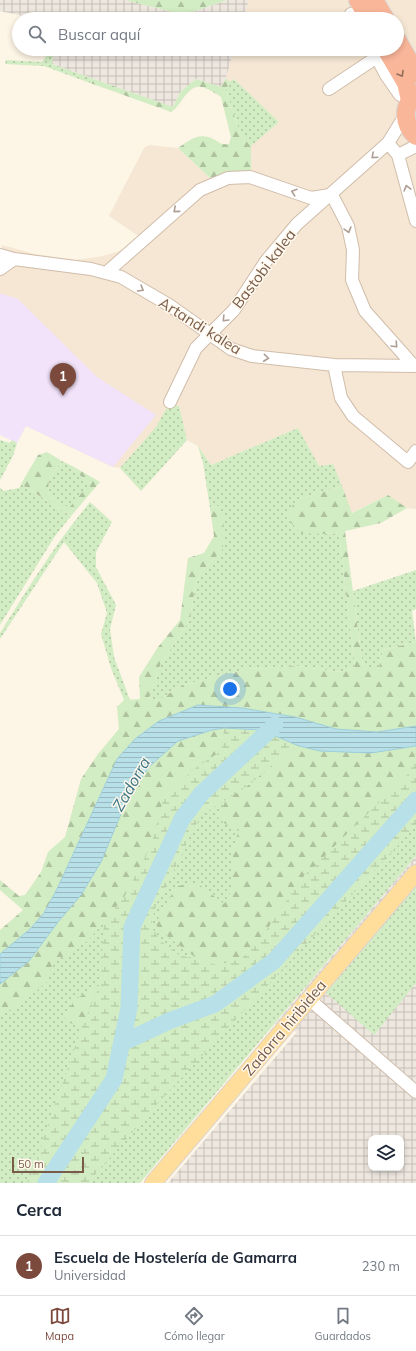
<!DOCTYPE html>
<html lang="es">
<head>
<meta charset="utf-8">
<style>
	:root { --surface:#fff; --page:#f2f2f3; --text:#1f2937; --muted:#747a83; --line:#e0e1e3; --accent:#7c493d }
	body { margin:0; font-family:Mulish,sans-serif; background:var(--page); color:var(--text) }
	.controls { position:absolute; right:12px; bottom:12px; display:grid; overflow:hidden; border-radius:8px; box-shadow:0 2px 6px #0003 }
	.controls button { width:36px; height:36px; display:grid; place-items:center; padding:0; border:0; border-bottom:1px solid var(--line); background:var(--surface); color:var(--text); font:20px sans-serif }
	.scale { position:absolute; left:12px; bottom:10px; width:72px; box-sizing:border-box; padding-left:4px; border:2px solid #785b49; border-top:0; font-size:11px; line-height:14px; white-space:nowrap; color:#785b49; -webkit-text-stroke:3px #fff8ed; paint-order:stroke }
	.you { position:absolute; left:230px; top:689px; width:14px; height:14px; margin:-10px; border:3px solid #fff; border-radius:50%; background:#1a73e8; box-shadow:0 0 0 6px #1a73e833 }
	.badge { display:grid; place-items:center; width:26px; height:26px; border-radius:50%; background:var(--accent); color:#fff; font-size:13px; font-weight:700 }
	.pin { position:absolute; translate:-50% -33px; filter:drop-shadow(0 1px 2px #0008) }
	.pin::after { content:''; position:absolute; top:21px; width:14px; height:12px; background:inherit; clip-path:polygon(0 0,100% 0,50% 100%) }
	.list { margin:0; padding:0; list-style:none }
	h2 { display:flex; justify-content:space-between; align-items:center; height:52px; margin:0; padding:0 16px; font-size:17px }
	h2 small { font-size:13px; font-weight:400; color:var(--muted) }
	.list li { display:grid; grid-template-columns:26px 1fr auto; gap:12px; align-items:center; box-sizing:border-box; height:60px; padding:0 16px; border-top:1px solid var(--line) }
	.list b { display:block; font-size:15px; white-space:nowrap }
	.list p { margin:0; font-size:13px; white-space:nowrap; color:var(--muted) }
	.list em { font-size:13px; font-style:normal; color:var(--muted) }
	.icon { flex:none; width:22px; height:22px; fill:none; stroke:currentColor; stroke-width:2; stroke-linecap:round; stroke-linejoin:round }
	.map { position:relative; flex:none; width:416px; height:1183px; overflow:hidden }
	.search { position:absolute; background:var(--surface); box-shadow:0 2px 6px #0003; left:12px; right:12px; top:12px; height:44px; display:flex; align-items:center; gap:10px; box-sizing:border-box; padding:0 14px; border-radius:22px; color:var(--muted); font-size:15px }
	.sheet { height:112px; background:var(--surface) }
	nav { display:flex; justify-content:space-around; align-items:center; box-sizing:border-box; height:56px; border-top:1px solid var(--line); background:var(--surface); font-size:11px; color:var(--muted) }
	nav a { display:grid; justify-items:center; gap:2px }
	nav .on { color:var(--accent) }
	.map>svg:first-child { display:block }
	.residential { fill:#f5e7d3 }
	.industrial { fill:url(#industrial-grid); fill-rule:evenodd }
	.education { fill:#f2e2fa }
	.green { fill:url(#green-dots) }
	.forest { fill:url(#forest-firs) }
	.wetland { fill:url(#wetland-marsh) }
	.water { fill:url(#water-rules); stroke:#9ecfdb }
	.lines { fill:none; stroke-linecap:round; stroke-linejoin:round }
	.river { stroke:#b8e0e8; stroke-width:17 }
	.minor-casing { stroke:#d0bdab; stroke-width:14 }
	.major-casing { stroke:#dcd4d0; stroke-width:18 }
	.highway-casing { stroke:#dcd4d0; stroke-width:20 }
	.minor { stroke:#fff; stroke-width:12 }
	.major { stroke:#ffdd9b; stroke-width:16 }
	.highway { stroke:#fab699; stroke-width:18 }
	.oneway { stroke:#926d59 }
	.oneway2 { stroke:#ae9d92 }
	.labels { text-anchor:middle; stroke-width:3; stroke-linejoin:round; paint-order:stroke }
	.street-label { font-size:15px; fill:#785b49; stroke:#fff8ed }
	.water-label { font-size:16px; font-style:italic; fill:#3e7785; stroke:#fff8ed }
</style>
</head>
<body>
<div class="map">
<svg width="416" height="1183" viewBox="0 0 416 1183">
	<defs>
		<pattern id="industrial-grid" width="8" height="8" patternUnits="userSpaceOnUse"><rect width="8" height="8" fill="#ede7df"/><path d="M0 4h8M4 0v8" fill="none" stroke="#c5beb7"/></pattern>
		<pattern id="green-dots" width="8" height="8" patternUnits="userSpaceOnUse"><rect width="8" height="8" fill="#d2ecc3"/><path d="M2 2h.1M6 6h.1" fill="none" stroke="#afc2a0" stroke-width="1.8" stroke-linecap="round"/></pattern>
		<pattern id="forest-firs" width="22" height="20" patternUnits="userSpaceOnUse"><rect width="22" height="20" fill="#d2ecc3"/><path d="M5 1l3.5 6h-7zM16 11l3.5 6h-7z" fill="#afc2a0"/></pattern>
		<pattern id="wetland-marsh" width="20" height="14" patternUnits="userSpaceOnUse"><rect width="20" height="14" fill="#d2ecc3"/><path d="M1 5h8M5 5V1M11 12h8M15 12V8" fill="none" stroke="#afc2a0"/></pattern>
		<pattern id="water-rules" width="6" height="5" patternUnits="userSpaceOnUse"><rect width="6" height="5" fill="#b8e0e8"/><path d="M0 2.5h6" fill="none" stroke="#9ab9be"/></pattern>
	</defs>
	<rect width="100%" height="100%" fill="#fdf5e5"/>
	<path class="residential" d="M249,0H416V509L407,508L388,495L351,513L333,464L319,466L298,428L211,465L198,446L187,440L179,406L169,404L156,427L120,468L113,467L26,426L0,435V263L2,245L35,254L75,260L98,257L117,252L133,244L140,237L109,216L144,148L149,145L178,148L211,179L251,173V146L279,122L235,80L229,82L226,78L234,49H397V19H243Z"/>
	<path class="industrial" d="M0,0H125L184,15L227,0H249L243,19H37L0,11Z
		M54,49H234L226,78L221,87L196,79L181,91L173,107L52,64Z
		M416,856V1183H168L297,1032L275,1024ZM371,1138H401V1168H371Z"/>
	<path class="education" d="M0,293L18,299L97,377L156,415L113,467L26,426L17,443L0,435Z"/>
	<path class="green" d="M48,49H54L52,64L91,78L90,83L44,66L5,64L6,60L42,62L47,55Z
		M234,79L279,122L251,146L241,136L226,91L229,82Z
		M169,404L179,406L187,440L141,491L120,468L156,427Z
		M298,428L319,466L333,464L342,486L296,500L325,534L339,533L355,667L340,672L297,666L248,669L183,685L157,701L149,698L161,663L190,620L195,587L201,572L222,551L219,506L210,508L203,463L198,446L211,465Z
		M0,440L10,443L12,440L17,443L13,456L0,480Z
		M62,461L74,467L73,470L90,483L70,509L53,498L48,492L49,479Z
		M21,484L71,516L55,536L0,625V487L3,491L19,488Z
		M90,502L112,522L96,552V567L116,605L110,629L114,657L130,700H124L111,668L101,634L107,613L97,583L64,542L0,639V633C28,588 56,543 90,502Z
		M416,570V609L412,611L416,642L383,650L379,668H363L353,591Z
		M224,728L261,730L371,753L416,746V856L140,1183H0V984L29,961Z
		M416,884V983L374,1035L325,992Z"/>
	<path class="forest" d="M125,0H227L184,15Z
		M91,78L173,107L181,91L196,79L221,87L226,78L229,82L226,91L241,136L251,146V173L211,179L178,148C187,142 196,134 208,137C217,139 219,146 229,144L231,137L221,97C194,78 192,87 175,109L171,112L90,83Z
		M47,452L62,461L49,479L48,492L53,498L69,508L90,483L73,470L74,467L100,482L71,516L21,484L38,455Z
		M342,486L352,513L388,495L407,508L381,523L345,531L363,668H379L383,650L416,642V726L377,732L336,729L295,717L242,708L198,705L159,721L117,759L57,889L44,913L30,929L0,954V930L23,910L0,890V880L19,896L25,895L41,872L48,852L65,837L81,779L98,754L119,729L117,707L124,700L140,699L139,677L158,647L180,620L188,558L204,553L214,536L210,508L219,506L223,517L224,535L222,551L201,572L195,587L190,620L161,663L149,698L157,701L183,685L248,669L297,666L340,672L355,667L339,533L325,534L300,533L286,517L296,500Z
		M224,728L222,751L199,765L164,797L151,846L123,899L89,940L70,953L53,961L48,981L20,1005L0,1015V984L29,961L58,922L81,895L101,862L128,797L150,766L178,741L212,730Z
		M299,746L320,751L371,753L416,746V753L409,773L301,879L258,943L241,959L217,965L199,960L167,936L156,925L161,912L177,886L197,883L224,904L232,890L233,850L239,829L228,826L218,818L226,800L250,784L277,761Z
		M100,985L82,1027L64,1021L74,1000Z"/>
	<path class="wetland" d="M224,728L261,730L299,746L277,761L250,784L204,814L192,830L183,853L156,905L151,926L161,941L179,955L217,965L241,959L258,943L301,879L409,773L416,753V826L159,1102L88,1183H26L36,1166L46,1130L82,1027L100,985L104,922L123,899L151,846L164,797L199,765L222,751Z"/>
	<path class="water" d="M198,705L242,708L295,717L336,729L377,732L416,726V746L371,753L320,751L299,746L261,730L224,728L212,730L178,741L150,766L128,797L101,862L81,895L58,922L29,961L0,984V954L30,929L44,913L57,889L117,759L135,739L159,721Z"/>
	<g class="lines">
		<path class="river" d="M122,1043L169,1021L215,1004L274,961L416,800
			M46,1183L114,1079L129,1008L132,927L182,819L201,794L275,725"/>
		<g class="minor-casing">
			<path id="minor" d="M351,14L354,19
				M372,49L386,75L400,95L409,96
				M329,89L377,57
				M388,143L398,155L416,221
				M398,155L416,146
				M332,195L348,226L353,250L352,280L365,311L414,366
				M0,255L14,259L91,269L121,277L169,305L231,349L252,356L334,365L416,366
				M0,269L14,259
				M106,273L200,190L228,178L250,177L311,198L330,195
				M334,365L341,398L353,416L408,462L416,451
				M170,402L196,348L234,310L266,261L297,224L388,143L406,114
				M309,999L416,1092"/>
		</g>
		<g class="major-casing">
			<path id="major" d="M153,1183L416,873"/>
		</g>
		<g class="highway-casing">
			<path id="highway" d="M358,0L369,19
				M374,0L385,19
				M397,40L416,73
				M386,49L406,83L410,100
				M416,94C402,106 403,124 416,136"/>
		</g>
		<use href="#minor" class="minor"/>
		<use href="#major" class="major"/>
		<use href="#highway" class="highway"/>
	</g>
	<defs><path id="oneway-chevron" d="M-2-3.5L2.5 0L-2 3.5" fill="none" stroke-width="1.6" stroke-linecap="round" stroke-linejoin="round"/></defs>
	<use class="oneway" href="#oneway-chevron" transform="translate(401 74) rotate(60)"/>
	<g class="oneway2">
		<use href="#oneway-chevron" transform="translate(374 156) rotate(138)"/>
		<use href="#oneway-chevron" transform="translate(407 188) rotate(-105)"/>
		<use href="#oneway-chevron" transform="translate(294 192) rotate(-161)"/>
		<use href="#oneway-chevron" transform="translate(176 210) rotate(139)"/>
		<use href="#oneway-chevron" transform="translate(348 230) rotate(74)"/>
		<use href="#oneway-chevron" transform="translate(141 289) rotate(30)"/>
		<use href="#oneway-chevron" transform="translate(225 319) rotate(134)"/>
		<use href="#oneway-chevron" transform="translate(395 345) rotate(47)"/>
		<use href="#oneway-chevron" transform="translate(266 358) rotate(6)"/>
	</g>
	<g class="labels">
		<g class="street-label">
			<text transform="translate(264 269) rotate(-53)" y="5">Bastobi kalea</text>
			<text transform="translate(200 326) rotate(32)" y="5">Artandi kalea</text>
			<text transform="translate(285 1028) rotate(-50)" y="5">Zadorra hiribidea</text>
		</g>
		<g class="water-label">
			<text transform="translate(131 784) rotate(-60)" y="6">Zadorra</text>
		</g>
	</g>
</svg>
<div class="controls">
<button><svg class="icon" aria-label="layers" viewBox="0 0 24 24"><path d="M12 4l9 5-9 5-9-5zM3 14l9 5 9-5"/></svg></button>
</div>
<div class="scale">50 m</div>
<div class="you"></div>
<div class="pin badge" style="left:63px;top:396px">1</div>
<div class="search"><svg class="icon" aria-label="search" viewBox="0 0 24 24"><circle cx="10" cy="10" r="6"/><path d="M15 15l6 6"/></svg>Buscar aquí</div>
</div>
<section class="sheet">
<h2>Cerca<small></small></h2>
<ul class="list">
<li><span class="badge">1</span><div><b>Escuela de Hostelería de Gamarra</b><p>Universidad</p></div><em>230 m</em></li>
</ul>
</section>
<nav>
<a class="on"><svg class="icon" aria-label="map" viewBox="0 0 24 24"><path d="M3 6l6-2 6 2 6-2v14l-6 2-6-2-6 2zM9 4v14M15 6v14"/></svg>Mapa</a>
<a><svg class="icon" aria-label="directions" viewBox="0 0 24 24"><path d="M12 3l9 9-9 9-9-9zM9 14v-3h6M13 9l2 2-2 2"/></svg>Cómo llegar</a>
<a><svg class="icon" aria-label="saved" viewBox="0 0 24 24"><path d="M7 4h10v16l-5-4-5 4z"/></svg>Guardados</a>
</nav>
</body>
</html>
